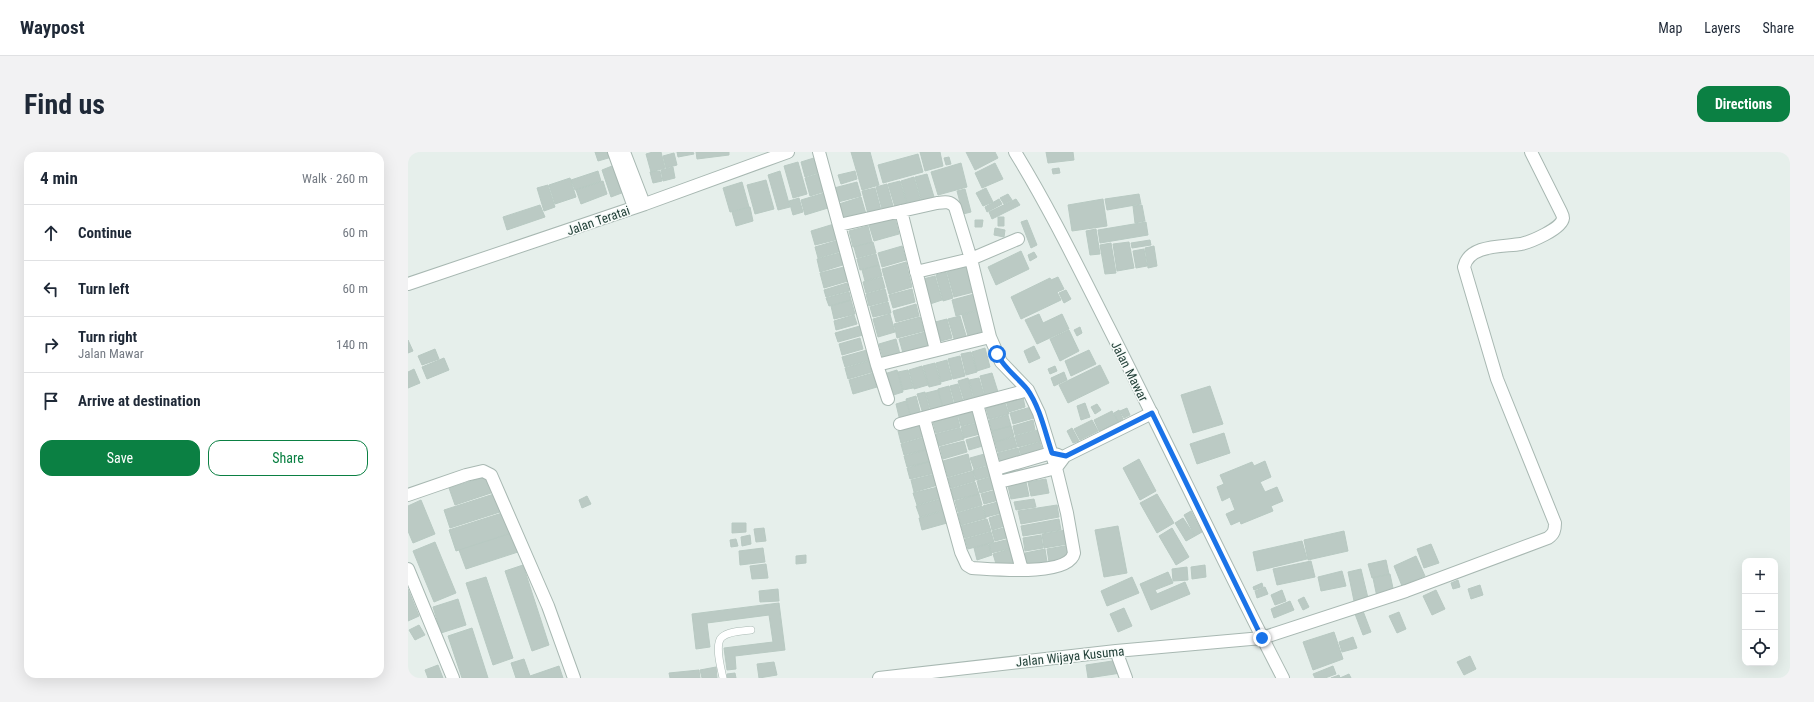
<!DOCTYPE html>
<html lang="en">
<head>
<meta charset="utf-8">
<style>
	:root { --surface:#fff; --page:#f2f2f3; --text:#1f2937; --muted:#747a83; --line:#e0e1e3; --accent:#0b8043 }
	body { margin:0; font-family:"Roboto Condensed",sans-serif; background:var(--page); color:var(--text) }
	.controls { position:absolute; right:12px; bottom:12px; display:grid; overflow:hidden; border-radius:8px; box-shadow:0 4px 16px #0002 }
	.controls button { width:36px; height:36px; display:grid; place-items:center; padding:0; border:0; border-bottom:1px solid var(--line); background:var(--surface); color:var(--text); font:20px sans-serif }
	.stop { position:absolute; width:12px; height:12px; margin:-9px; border:3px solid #1a73e8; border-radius:50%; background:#fff }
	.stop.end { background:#1a73e8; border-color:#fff; box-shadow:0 1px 4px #0008 }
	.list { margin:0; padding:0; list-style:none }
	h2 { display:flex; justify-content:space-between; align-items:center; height:52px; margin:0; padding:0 16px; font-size:17px }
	h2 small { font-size:13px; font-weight:400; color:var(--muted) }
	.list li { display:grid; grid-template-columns:26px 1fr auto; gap:12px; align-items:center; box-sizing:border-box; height:56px; padding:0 16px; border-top:1px solid var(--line) }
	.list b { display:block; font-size:15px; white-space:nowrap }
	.list p { margin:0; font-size:13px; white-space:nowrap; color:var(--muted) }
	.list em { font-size:13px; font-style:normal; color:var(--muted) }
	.actions { display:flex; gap:8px; padding:12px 16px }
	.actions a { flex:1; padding:9px 0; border:1px solid var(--accent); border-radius:12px; text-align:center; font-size:14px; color:var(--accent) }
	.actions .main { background:var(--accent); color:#fff }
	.icon { flex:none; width:22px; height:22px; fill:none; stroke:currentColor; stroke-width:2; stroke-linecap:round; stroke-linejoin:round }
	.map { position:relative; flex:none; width:1382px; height:526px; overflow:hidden; border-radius:12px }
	header { display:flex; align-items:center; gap:24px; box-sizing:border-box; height:56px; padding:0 20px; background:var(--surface); border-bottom:1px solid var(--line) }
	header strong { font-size:19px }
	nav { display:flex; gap:22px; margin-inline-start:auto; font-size:14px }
	.intro { display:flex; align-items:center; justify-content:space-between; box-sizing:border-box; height:96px; padding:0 24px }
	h1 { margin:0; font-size:28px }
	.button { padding:10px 18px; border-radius:12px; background:var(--accent); color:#fff; font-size:14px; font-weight:700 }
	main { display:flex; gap:24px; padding:0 24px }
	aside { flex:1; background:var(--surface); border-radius:12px; box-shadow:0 4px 16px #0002 }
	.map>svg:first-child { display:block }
	.building { fill:#bbcac4; stroke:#b8c9c2 }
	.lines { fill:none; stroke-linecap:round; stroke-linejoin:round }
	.service-casing { stroke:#a8b8b2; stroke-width:8 }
	.minor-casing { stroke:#a8b8b2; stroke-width:14 }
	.tertiary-casing { stroke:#a8b8b2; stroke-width:14 }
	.service { stroke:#fff; stroke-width:7 }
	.minor { stroke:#fff; stroke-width:12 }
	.tertiary { stroke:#fff; stroke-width:12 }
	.route { stroke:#1a73e8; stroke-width:5 }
	.labels { text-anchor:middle; stroke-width:3; stroke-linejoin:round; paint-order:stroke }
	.street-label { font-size:13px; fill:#24423a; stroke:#f7fbf9 }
</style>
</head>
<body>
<header>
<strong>Waypost</strong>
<nav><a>Map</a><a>Layers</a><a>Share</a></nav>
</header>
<div class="intro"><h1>Find us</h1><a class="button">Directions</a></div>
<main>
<aside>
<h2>4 min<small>Walk · 260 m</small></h2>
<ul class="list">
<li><svg class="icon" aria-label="ahead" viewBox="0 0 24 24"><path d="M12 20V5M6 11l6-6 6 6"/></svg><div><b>Continue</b></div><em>60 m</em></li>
<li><svg class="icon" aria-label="left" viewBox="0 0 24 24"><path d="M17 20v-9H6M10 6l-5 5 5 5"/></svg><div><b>Turn left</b></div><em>60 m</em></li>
<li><svg class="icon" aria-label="right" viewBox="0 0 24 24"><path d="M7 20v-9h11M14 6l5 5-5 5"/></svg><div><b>Turn right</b><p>Jalan Mawar</p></div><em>140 m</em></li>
<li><svg class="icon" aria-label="arrive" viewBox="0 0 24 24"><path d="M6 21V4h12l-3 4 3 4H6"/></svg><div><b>Arrive at destination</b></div></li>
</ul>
<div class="actions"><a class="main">Save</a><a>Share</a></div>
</aside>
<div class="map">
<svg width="1382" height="526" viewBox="0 0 1382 526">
	<rect width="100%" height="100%" fill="#e6efeb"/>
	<path class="building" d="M187,0H202L204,5L190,9Z
		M245,0H253L257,16L243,20L238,2Z
		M269,0H285L286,2L270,5Z
		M288,0H321V3L289,7Z
		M443,0H462L471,33L454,38Z
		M512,0H532L535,14L517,19Z
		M558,0H587L590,6L567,18Z
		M638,0H665L666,8L640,11Z
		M266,1L269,13L258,16L255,4Z
		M510,2L515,20L475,31L470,13Z
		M409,5L413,20L397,25L393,10Z
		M541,5L543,12L538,13L536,6Z
		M390,10L399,42L385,46L376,14Z
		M553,11L559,35L530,43L523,20Z
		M587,11L595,27L574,36L567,21Z
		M209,12L219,39L203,45L194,18Z
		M265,15L267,26L255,29L253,18Z
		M651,16L652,21L645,22L644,17Z
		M190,19L193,29L167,38L163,28Z
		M252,19L254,29L245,31L242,20Z
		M372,19L382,55L370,58L360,23Z
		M447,19L449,27L433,32L430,23Z
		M413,21L418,39L402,44L397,26Z
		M519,22L527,48L514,51L507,25Z
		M506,25L513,50L500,54L493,29Z
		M162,26L168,45L147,52L141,33Z
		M358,28L366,57L347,62L339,33Z
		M195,29L199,42L173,52L168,38Z
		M492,29L499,52L487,55L480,32Z
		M334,30L341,55L322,60L315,36Z
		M449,30L453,44L430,50L426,36Z
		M479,32L485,54L474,57L468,35Z
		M140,33L147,55L136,59L129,36Z
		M467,36L473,58L460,62L454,39Z
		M578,36L585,50L575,54L568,41Z
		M557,37L563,60L555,62L549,39Z
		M416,41L420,56L397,63L393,48Z
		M600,42L604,48L596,52L592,46Z
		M731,42L733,52L699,58L697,47Z
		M453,45L458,62L435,68L431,52Z
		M391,46L395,60L385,63L381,49Z
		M591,47L594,52L579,60L577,55Z
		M608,47L612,53L584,67L581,60Z
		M695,47L699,74L664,79L660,53Z
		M132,53L137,65L99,78L95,65Z
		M734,53L737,69L727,71L725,54Z
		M342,55L345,69L328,74L324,60Z
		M590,65H596V74H590Z
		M487,66L491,82L466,89L461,73Z
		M567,68H575L574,75H567Z
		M619,68L629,93L623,96L613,70Z
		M738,70L740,83L692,91L690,78Z
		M426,72L431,87L407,93L403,79Z
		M460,74L464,90L445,95L441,79Z
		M587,76L597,78L596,85L586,83Z
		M688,77L692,102L682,103L678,79Z
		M431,88L434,99L410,106L407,95Z
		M742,88L743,93L724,96L723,91Z
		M465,90L468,101L449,106L446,95Z
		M721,90L726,116L709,119L705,92Z
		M703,91L708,121L697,122L692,93Z
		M494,94L498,108L474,115L470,101Z
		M746,94L749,114L740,116L737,96Z
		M736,97L739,114L728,116L725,99Z
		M613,99L621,117L588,133L580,115Z
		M435,100L438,112L412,120L409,107Z
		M626,100L629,105L622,109L620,103Z
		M468,102L471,113L452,118L449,107Z
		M498,110L504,135L481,142L474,117Z
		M471,113L474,124L457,129L454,118Z
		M559,114L566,140L546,145L539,120Z
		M436,115L440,129L416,136L412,121Z
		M538,120L545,146L535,149L528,123Z
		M527,124L534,148L522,152L515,127Z
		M474,125L477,136L458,141L455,130Z
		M650,125L656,137L649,140L653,148L613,167L603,145L642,126L643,128Z
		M439,131L441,139L418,145L416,138Z
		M477,137L480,149L461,154L458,142Z
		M504,137L507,150L485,156L481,143Z
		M658,138L663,147L656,151L651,141Z
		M441,140L443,148L421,154L418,146Z
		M566,142L570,158L548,164L544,148Z
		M443,148L447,162L426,167L423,154Z
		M480,150L483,161L465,165L462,155Z
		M508,152L511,164L488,170L485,159Z
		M569,159L575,180L560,184L554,163Z
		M482,162L487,180L470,185L465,167Z
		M631,162L635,171L654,162L661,177L629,192L617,168Z
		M446,163L449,172L428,178L426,169Z
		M552,164L559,187L547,190L540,167Z
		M512,165L516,179L489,186L486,172Z
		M539,167L544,186L533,189L527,170Z
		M452,174L455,183L430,190L427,181Z
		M672,175L674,181L669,184L666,178Z
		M661,178L671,199L652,209L642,187Z
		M517,180L521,194L495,201L491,187Z
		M452,186L455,197L434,203L431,192Z
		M488,187L492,202L475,206L471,192Z
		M0,188L5,199L0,201Z
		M626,194L632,206L621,211L616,199Z
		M577,196L582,215L569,219L564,200Z
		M27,197L31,207L14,213L10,204Z
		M459,198L462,208L437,215L434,205Z
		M681,198L688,212L663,224L657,209Z
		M563,200L569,220L558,223L553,202Z
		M552,204L557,224L545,227L540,207Z
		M36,206L41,218L19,227L14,215Z
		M539,208L544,227L533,230L528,211Z
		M461,209L464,220L440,227L437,216Z
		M527,211L533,232L521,235L515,214Z
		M692,213L701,231L660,251L651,233Z
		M514,214L520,233L506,237L501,218Z
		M647,214L649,219L642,222L640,217Z
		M6,217L12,231L0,236V220Z
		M489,218L495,240L482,244L476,222Z
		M500,218L505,236L495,238L490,220Z
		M656,220L659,228L646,234L643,226Z
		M465,221L469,235L445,242L441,228Z
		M584,221L590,240L577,244L572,224Z
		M560,226L565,246L556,248L550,229Z
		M571,226L576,243L566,246L561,228Z
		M550,232L555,249L547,252L542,234Z
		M541,234L546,253L535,256L530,237Z
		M802,234L815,272L785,281L773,243Z
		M530,238L535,257L523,260L518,241Z
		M517,240L522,260L515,262L509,242Z
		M508,244L513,263L503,265L498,247Z
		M615,245L617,255L601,260L598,249Z
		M498,249L503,266L492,269L488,252Z
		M597,251L601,262L581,267L578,256Z
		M677,251L682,265L673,268L669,254Z
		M689,252L693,258L687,262L683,255Z
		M623,255L626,266L605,272L602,261Z
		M719,256L722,263L716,266L712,259Z
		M571,257L574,269L553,274L550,263Z
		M711,258L715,267L710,270L706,261Z
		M704,259L710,270L691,279L686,268Z
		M549,263L552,275L528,281L525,270Z
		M600,263L603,274L584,279L581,268Z
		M625,268L627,278L607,283L605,274Z
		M684,268L690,279L672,288L666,277Z
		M573,270L576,281L556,286L553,275Z
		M514,273L517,284L493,291L490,279Z
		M603,274L606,284L587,290L584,279Z
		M552,276L556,287L531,294L528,282Z
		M664,276L671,289L665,291L659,279Z
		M630,278L633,289L610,295L607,284Z
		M816,281L822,301L789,312L782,292Z
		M575,283L578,293L561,298L558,288Z
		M517,285L520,297L496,303L493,292Z
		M606,285L609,295L590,300L587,290Z
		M556,289L559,300L535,307L532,295Z
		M632,290L635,300L614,306L611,296Z
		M610,296L613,307L593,312L590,301Z
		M521,297L524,309L499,315L496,304Z
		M580,301L583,312L566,317L562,306Z
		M560,302L564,318L540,325L535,309Z
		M731,307L748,339L732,348L715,316Z
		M523,309L527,321L502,327L499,316Z
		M857,309L863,325L852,330L857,340L869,335L875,349L863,354L865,359L833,372L832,369L823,373L818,362L827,358L822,345L814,349L809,335L816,332L812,323L844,310L846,314Z
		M584,313L587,323L568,328L565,318Z
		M565,319L567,329L543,336L540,326Z
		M527,322L530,333L506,340L503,328Z
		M80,324L86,340L47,353L41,336Z
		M586,324L589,336L572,341L569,329Z
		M638,327L641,341L623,344L620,330Z
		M567,330L571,342L546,348L543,337Z
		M618,330L621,344L603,347L600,334Z
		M530,335L533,346L509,353L505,341Z
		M588,338L591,348L576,352L573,342Z
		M89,341L95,359L42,376L36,358Z
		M571,342L574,353L550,360L547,349Z
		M749,342L766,371L749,381L732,351Z
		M179,344L183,352L174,356L171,348Z
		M533,347L536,358L512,365L508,354Z
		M626,347L628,355L608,358L606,350Z
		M13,348L27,382L5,391L0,379V354Z
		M593,349L597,360L578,365L575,354Z
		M649,353L651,365L613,372L610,359Z
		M574,354L578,366L553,373L550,361Z
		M535,359L539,371L514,378L511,366Z
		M783,359L794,380L787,384L776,363Z
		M97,360L103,381L48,399L41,378Z
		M597,361L600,373L584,378L581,366Z
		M775,366L787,384L778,389L767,371Z
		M579,367L583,379L557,386L553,374Z
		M651,367L653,378L615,384L613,374Z
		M324,371H338V380L324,381Z
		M710,374L719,421L696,425L687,378Z
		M599,375L602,385L587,389L584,379Z
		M356,376L358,389L348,390L346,377Z
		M764,376L781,405L768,413L751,384Z
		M658,378L660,392L636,396L634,382Z
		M936,379L940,399L900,408L896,388Z
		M107,380L113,399L58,417L51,398Z
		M583,380L586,390L560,397L557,387Z
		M342,383L343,392L334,394L333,385Z
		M633,383L635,396L617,399L615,386Z
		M328,387L330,394L323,395L322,388Z
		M602,387L604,396L583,401L581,392Z
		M894,389L899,407L849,419L845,400Z
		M27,390L48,441L26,450L5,399Z
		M580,392L584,403L569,408L566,396Z
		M1023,392L1031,411L1016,416L1009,397Z
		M662,393L664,405L641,410L639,397Z
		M355,396L357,410L332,413L331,399Z
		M602,397L606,410L589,415L585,402Z
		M637,397L639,410L619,413L617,401Z
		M398,403V411L388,412V404Z
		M1008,404L1017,424L994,434L986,414Z
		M978,408L981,422L964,426L960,412Z
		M903,409L907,425L869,433L865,417Z
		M358,412L360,426L344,427L342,414Z
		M115,413L141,493L124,499L97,419Z
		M797,413L798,425L784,427L783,415Z
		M779,415L780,428L765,429L764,417Z
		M953,417L960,446L946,449L940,420Z
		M934,419L938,434L913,439L910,425Z
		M760,420L765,431L747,438L749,442L777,430L782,442L743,458L732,432Z
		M982,422L986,441L969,445L965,426Z
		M78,425L105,506L85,513L58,431Z
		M724,425L731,441L699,454L693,439Z
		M1050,428L1052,435L1045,437L1043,431Z
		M854,431L855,435L846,438L845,435Z
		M1072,433L1075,443L1063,447L1060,437Z
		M857,435L860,442L849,446L847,439Z
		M0,437L11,464L0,469Z
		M370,437L371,449L352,450L351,439Z
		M874,438L878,449L867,453L863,443Z
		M1028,438L1037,457L1024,463L1015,444Z
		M896,445L901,455L895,458L890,448Z
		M50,447L58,473L33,481L25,455Z
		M882,449L886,458L866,466L863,457Z
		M371,451L377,498L327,504L328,517L319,518L316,496L365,490L361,463L299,471L302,495L288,497L284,462Z
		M716,456L724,474L710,480L702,462Z
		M955,459L963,480L955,483L947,462Z
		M991,460L998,477L989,481L981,464Z
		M11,473L17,483L7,488L1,478Z
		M64,476L80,526H54L40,484Z
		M926,480L935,507L905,518L895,490Z
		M945,485L949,496L934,500L931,490Z
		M1062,504L1068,517L1056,523L1049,510Z
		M116,507L122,524L151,514L155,526H108L103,511Z
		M711,508L713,521L680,526L678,513Z
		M366,510L369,523L351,526L349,512Z
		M30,513L35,526H20L17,518Z
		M925,514L928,522L917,526H907L905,522Z
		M308,515L309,526H294L292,518Z
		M291,518L292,526H262L261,521Z
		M327,521L328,526H319V522Z
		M941,522L943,526H923L931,523L932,526Z"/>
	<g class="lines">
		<g class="service-casing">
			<path id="service" d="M315,526C313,516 306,492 314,485C321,479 334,479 343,478"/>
		</g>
		<g class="minor-casing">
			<path id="minor" d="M206,0L226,55
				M216,0L236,52
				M411,0L469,213L480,247
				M493,59L528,198
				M431,73L529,51C537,50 542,49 547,55L563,107L582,185L593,210L620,238L631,261L648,316L659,361L666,401C661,425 584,417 564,416L559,413L553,400L516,266
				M508,120L563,107L610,87
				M469,213L582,185
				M569,252L614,418
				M492,272L620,238
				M588,317L643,301L650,303
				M591,330L648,316L657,304L744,261
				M0,343L58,323L75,319L83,323L140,454L166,526
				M0,417L45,526
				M708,499L718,526
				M471,526L708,499L854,486L998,439L1140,386C1146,382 1147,378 1147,371L1089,227L1056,115C1061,92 1095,95 1113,92C1122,90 1154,77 1155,66C1155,64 1154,62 1153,60L1123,0"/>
		</g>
		<g class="tertiary-casing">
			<path id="tertiary" d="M607,0C642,57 671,117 701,176C760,292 815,410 875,526
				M0,132L237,52L380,0"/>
		</g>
		<use href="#service" class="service"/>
		<use href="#minor" class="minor"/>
		<use href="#tertiary" class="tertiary"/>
	</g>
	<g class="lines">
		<path class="route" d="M589,202C596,216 609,225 619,237C632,255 637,280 644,301L658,304L744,261L854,486"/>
	</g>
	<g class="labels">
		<g class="street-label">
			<text transform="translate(190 68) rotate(-19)" y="5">Jalan Teratai</text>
			<text transform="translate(722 219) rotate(63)" y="5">Jalan Mawar</text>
			<text transform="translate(662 504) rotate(-6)" y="5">Jalan Wijaya Kusuma</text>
		</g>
	</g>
</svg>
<div class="controls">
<button>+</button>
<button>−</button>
<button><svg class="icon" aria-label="locate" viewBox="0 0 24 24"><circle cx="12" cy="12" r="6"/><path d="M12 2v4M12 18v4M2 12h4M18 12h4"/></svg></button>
</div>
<div class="stop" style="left:589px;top:202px"></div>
<div class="stop end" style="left:854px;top:486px"></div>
</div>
</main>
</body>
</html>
